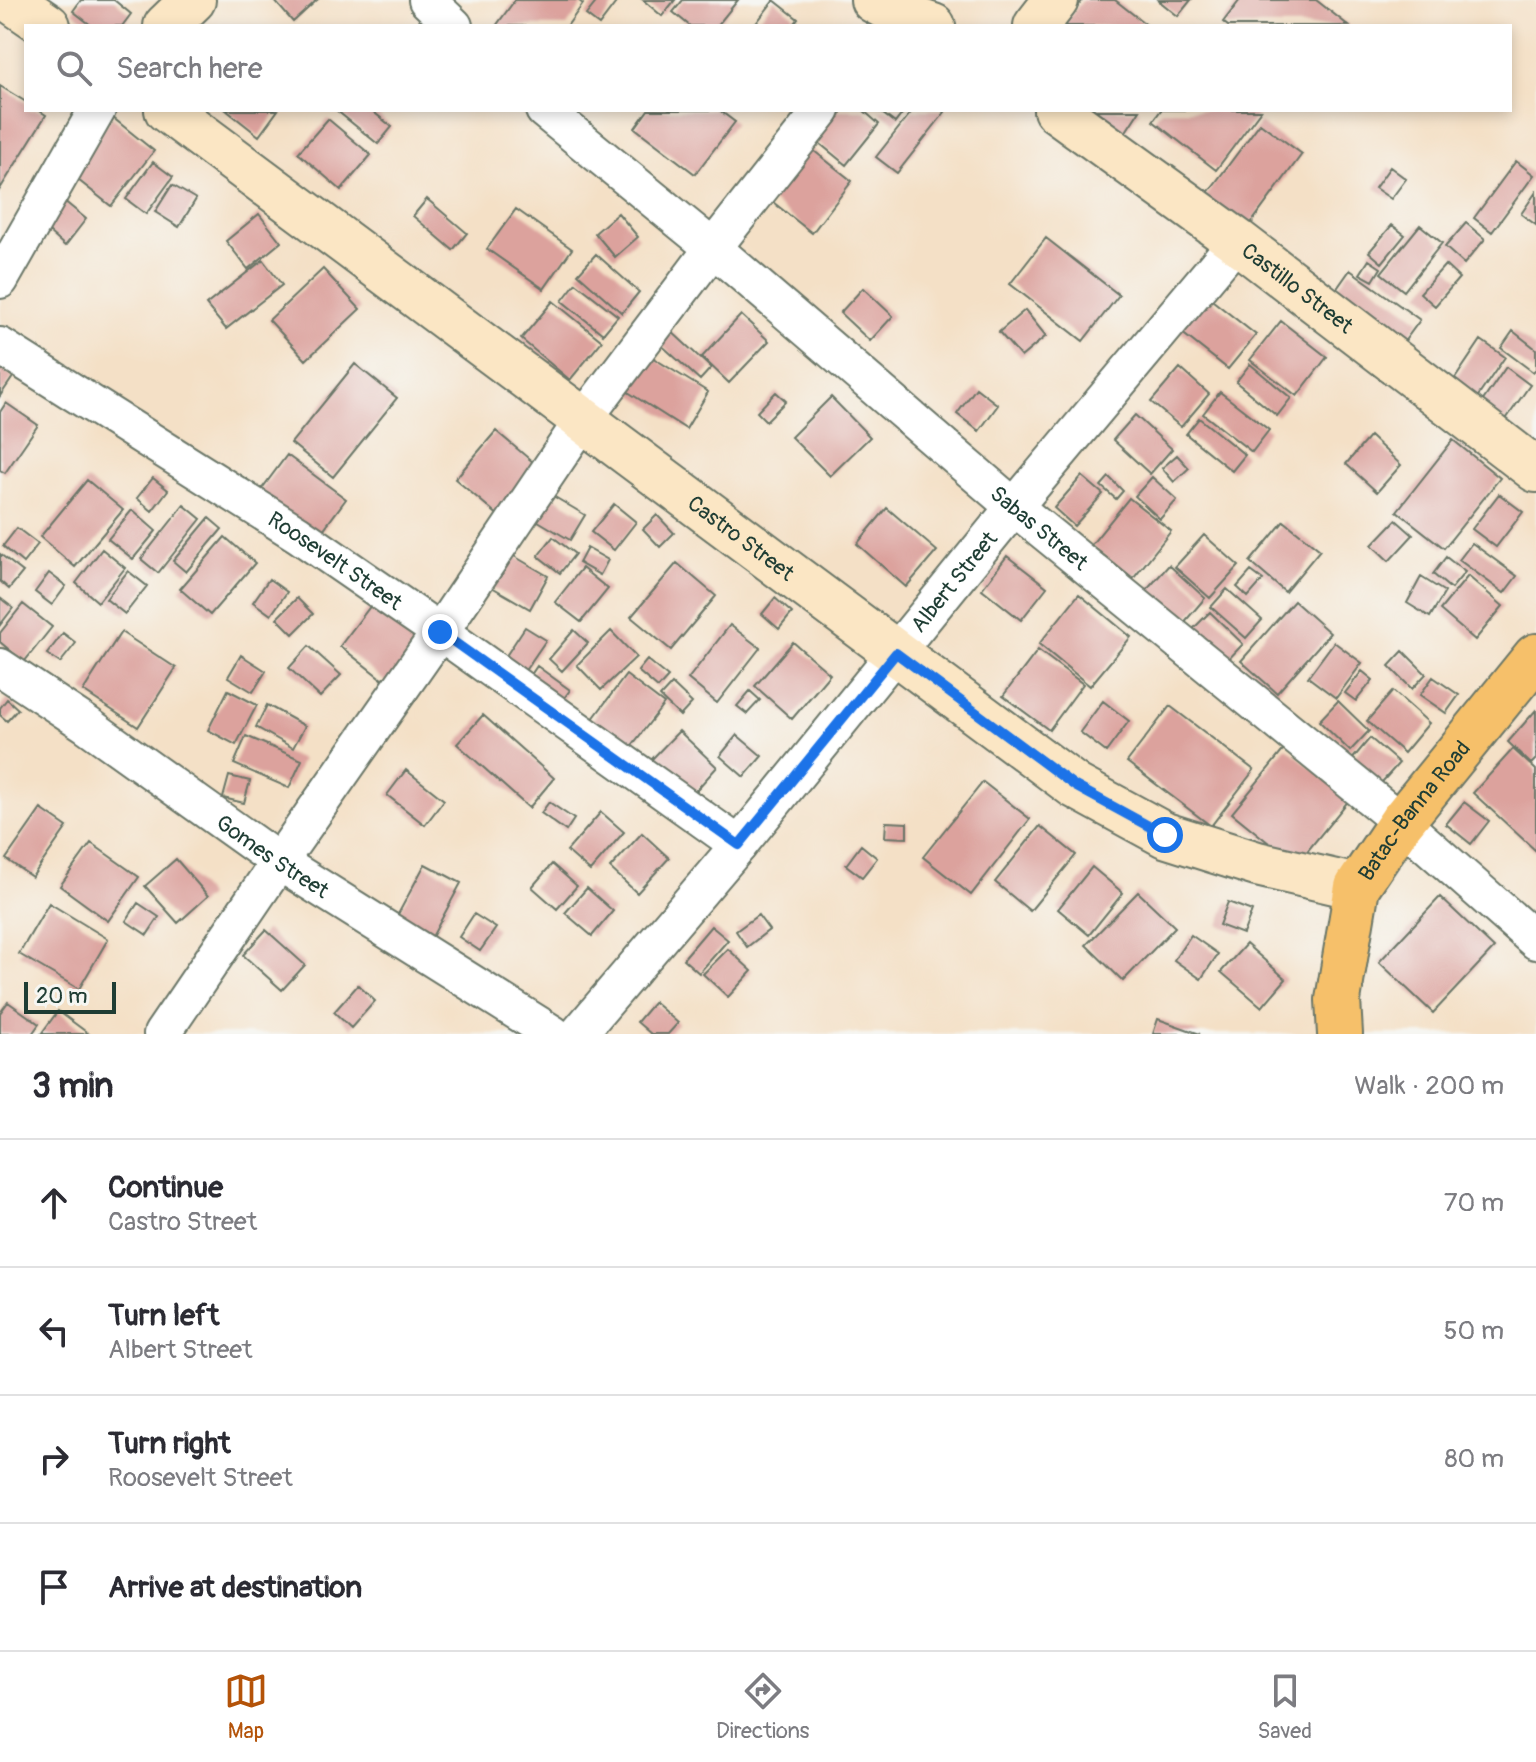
<!DOCTYPE html>
<html lang="en">
<head>
<meta charset="utf-8">
<style>
	:root { --surface:#fff; --page:#f7f7f7; --text:#2b2b33; --muted:#7c7c81; --line:#e1e1e2; --accent:#b45309 }
	body { margin:0; font-family:Pangolin,sans-serif; background:var(--page); color:var(--text) }
	.scale { position:absolute; left:24px; bottom:20px; width:92px; box-sizing:border-box; padding-left:8px; border:4px solid #1f3d34; border-top:0; font-size:22px; line-height:28px; white-space:nowrap; color:#1f3d34; -webkit-text-stroke:6px #f6f6f2; paint-order:stroke }
	.stop { position:absolute; width:24px; height:24px; margin:-18px; border:6px solid #1a73e8; border-radius:50%; background:#fff }
	.stop.end { background:#1a73e8; border-color:#fff; box-shadow:0 2px 8px #0008 }
	.list { margin:0; padding:0; list-style:none }
	h2 { display:flex; justify-content:space-between; align-items:center; height:104px; margin:0; padding:0 32px; font-size:34px }
	h2 small { font-size:26px; font-weight:400; color:var(--muted) }
	.list li { display:grid; grid-template-columns:52px 1fr auto; gap:24px; align-items:center; box-sizing:border-box; height:128px; padding:0 32px; border-top:2px solid var(--line) }
	.list b { display:block; font-size:30px; white-space:nowrap }
	.list p { margin:0; font-size:26px; white-space:nowrap; color:var(--muted) }
	.list em { font-size:26px; font-style:normal; color:var(--muted) }
	.icon { flex:none; width:44px; height:44px; fill:none; stroke:currentColor; stroke-width:2; stroke-linecap:round; stroke-linejoin:round }
	.map { position:relative; flex:none; width:1536px; height:1034px; overflow:hidden }
	.search { position:absolute; background:var(--surface); box-shadow:0 4px 12px #0003; left:24px; right:24px; top:24px; height:88px; display:flex; align-items:center; gap:20px; box-sizing:border-box; padding:0 28px; border-radius:0px; color:var(--muted); font-size:30px }
	.sheet { height:616px; background:var(--surface) }
	nav { display:flex; justify-content:space-around; align-items:center; box-sizing:border-box; height:112px; border-top:2px solid var(--line); background:var(--surface); font-size:22px; color:var(--muted) }
	nav a { display:grid; justify-items:center; gap:4px }
	nav .on { color:var(--accent) }
	.map>svg:first-child { display:block }
	.building { fill:#dca29d }
	.lines { fill:none; stroke-linecap:round; stroke-linejoin:round }
	.street-casing { stroke:#6a7667; stroke-width:40 }
	.secondary-casing { stroke:#6a7667; stroke-width:48 }
	.primary-casing { stroke:#6a7667; stroke-width:48 }
	.street { stroke:#fff; stroke-width:36 }
	.secondary { stroke:#fbe6c4; stroke-width:44 }
	.primary { stroke:#f6c06b; stroke-width:44 }
	.route { stroke:#1a73e8; stroke-width:10 }
	.labels { text-anchor:middle; stroke-width:6; stroke-linejoin:round; paint-order:stroke }
	.street-label { font-size:22px; fill:#1f3d34; stroke:#f6f6f2 }
</style>
</head>
<body>
<div class="map">
<svg width="1536" height="1034" viewBox="0 0 1536 1034">
	<rect width="100%" height="100%" fill="#f6f6f2"/>
	<filter id="ink" filterUnits="userSpaceOnUse"><feTurbulence type="fractalNoise" baseFrequency=".0125" numOctaves="2"/><feDisplacementMap in="SourceGraphic" scale="16" xChannelSelector="R" yChannelSelector="G"/><feConvolveMatrix kernelMatrix="1 2 1 2 8 2 1 2 1" color-interpolation-filters="sRGB"/></filter>
	<filter id="wash" filterUnits="userSpaceOnUse"><feTurbulence type="fractalNoise" baseFrequency=".006" numOctaves="4" result="noise"/><feDisplacementMap in="SourceGraphic" scale="32" xChannelSelector="R" yChannelSelector="G"/><feGaussianBlur stdDeviation="1.8" result="paint"/><feColorMatrix in="noise" values="0 0 0 0 0 0 0 0 0 0 0 0 0 0 0 0 0 1.4 0 .05"/><feComposite in="paint" operator="in"/></filter>
	<g filter="url(#wash)">
		<rect width="100%" height="100%" fill="#f4e0c6"/>
		<g id="blocks">
			<path class="building" d="M81,0H114L131,14L122,26H92L73,11Z
				M274,0H317L293,22Z
				M515,0H578L583,4L567,26H496Z
				M598,0H618L599,25L586,15Z
				M643,0H675L662,16Z
				M683,0H738L717,26H690L673,12Z
				M774,0L798,19L793,26H754Z
				M1083,0H1115L1148,26H1063Z
				M1158,0H1191L1178,16Z
				M1240,0H1316L1349,26H1228L1223,22Z
				M0,86L26,102V110H38L46,115L0,189Z
				M226,110H278L259,136Z
				M336,110H371L392,127L378,144Z
				M648,110H719L735,122L695,174L635,128Z
				M834,110H863L879,124L846,165L812,137Z
				M878,110H905L895,123Z
				M913,110H942L945,112L897,173L876,157Z
				M1063,110H1140L1117,145Z
				M1161,110H1261L1216,170L1153,121Z
				M112,117L154,151L111,206L68,172Z
				M328,119L371,155L341,190L298,153Z
				M1260,123L1302,154L1243,234L1201,202Z
				M804,143L852,181L812,233L764,195Z
				M1516,161L1534,175L1492,232L1474,218Z
				M153,162L173,177L146,214L126,199Z
				M1390,167L1406,179L1391,199L1375,188Z
				M172,185L196,199L179,227L155,212Z
				M1536,192V225L1521,214Z
				M427,199L467,233L453,250L413,216Z
				M63,200L86,219L65,246L42,226Z
				M516,209L572,249L544,289L487,249Z
				M618,213L638,237L615,257L595,233Z
				M259,214L281,242L248,269L226,241Z
				M1466,223L1485,239L1464,264L1445,247Z
				M1392,225L1405,235L1382,263L1369,252Z
				M1420,225L1442,243L1404,291L1381,273Z
				M1046,238L1119,295L1083,341L1010,284Z
				M596,254L639,292L622,313L578,274Z
				M263,260L282,285L226,329L206,305Z
				M1369,260L1381,268L1373,281L1360,274Z
				M1445,265L1459,278L1435,306L1420,293Z
				M323,269L360,309L306,360L269,320Z
				M1350,270L1420,320L1395,354L1326,304Z
				M576,283L618,316L603,334L562,301Z
				M863,288L893,316L870,341L840,313Z
				M1203,293L1256,335L1228,369L1176,328Z
				M553,301L602,341L570,380L521,339Z
				M1025,310L1046,336L1021,357L999,332Z
				M741,315L769,341L729,383L702,357Z
				M1281,321L1327,357L1297,396L1250,360Z
				M670,330L711,368L700,380L659,343Z
				M1513,331L1536,349V369L1533,372L1501,348Z
				M1481,340L1505,357L1472,405L1448,389Z
				M650,356L708,392L686,429L628,392Z
				M355,364L397,398L333,477L291,443Z
				M1250,364L1291,398L1277,416L1236,382Z
				M0,367L13,377L0,396Z
				M1506,367L1530,385L1504,422L1480,405Z
				M1180,368L1209,394L1181,427L1151,402Z
				M976,388L998,405L979,431L957,414Z
				M776,392L786,401L766,421L757,412Z
				M1220,392L1269,430L1252,452L1203,414Z
				M831,397L870,437L830,476L791,437Z
				M6,403L38,425L5,473L0,470V412Z
				M1135,415L1172,449L1150,474L1113,440Z
				M1199,418L1245,455L1232,471L1186,434Z
				M496,431L540,468L499,516L455,479Z
				M1370,436L1401,465L1377,492L1346,464Z
				M1453,440L1500,478L1444,548L1397,511Z
				M287,455L346,499L317,538L258,494Z
				M1177,455L1189,468L1174,482L1162,468Z
				M1082,476L1103,494L1074,526L1054,508Z
				M1109,477L1123,491L1116,499L1101,486Z
				M1152,477L1177,500L1160,519L1135,496Z
				M153,478L168,490L152,511L137,498Z
				M87,480L123,510L75,567L40,537Z
				M548,493L585,515L570,540L533,518Z
				M1499,494L1523,512L1496,547L1472,529Z
				M1129,498L1171,531L1133,579L1091,545Z
				M614,504L636,522L614,550L591,532Z
				M184,505L201,519L158,573L141,559Z
				M887,508L937,551L906,587L857,544Z
				M132,510L156,531L133,559L108,539Z
				M657,515L674,533L660,547L643,529Z
				M209,518L222,529L186,572L173,561Z
				M1396,520L1413,535L1389,561L1372,545Z
				M1284,521L1320,550L1285,592L1250,562Z
				M17,528L38,544L23,563L3,546Z
				M1204,535L1239,566L1210,598L1175,567Z
				M225,537L255,563L210,615L180,589Z
				M553,537L575,554L560,573L538,556Z
				M1472,543L1517,576L1504,593L1459,560Z
				M587,548L608,560L600,575L579,563Z
				M102,549L125,568L98,602L76,583Z
				M502,549L548,576L530,609L483,582Z
				M0,554L23,572L9,589L0,581Z
				M1007,556L1047,587L1021,620L982,589Z
				M1446,557L1465,572L1451,589L1433,574Z
				M677,563L716,596L671,650L631,617Z
				M1169,565L1205,598L1182,625L1145,592Z
				M582,568L608,589L581,622L555,602Z
				M128,571L147,586L125,614L106,599Z
				M1251,571L1263,580L1248,597L1237,587Z
				M49,573L66,586L52,605L35,592Z
				M1468,576L1503,606L1475,640L1440,610Z
				M1421,577L1445,592L1430,617L1407,603Z
				M269,579L287,592L271,615L253,602Z
				M1227,589L1262,620L1246,638L1211,607Z
				M1079,594L1131,637L1090,686L1039,644Z
				M0,598L13,608L0,625Z
				M297,598L313,614L293,634L277,618Z
				M775,598L792,613L779,629L762,614Z
				M375,600L427,641L392,687L340,646Z
				M1294,601L1330,633L1277,693L1241,661Z
				M23,604L52,627L24,662L0,642V633Z
				M1210,612L1243,644L1224,664L1191,631Z
				M730,625L760,648L717,703L688,679Z
				M525,627L546,640L520,678L500,665Z
				M574,630L588,643L562,671L549,659Z
				M611,631L636,657L601,690L577,665Z
				M121,632L176,668L138,727L83,691Z
				M63,633L76,643L60,663L47,654Z
				M793,642L830,674L792,719L755,686Z
				M1334,642L1362,663L1336,698L1308,677Z
				M309,646L341,675L320,697L289,668Z
				M1038,650L1083,684L1049,730L1003,696Z
				M1403,651L1426,674L1412,689L1389,666Z
				M241,655L266,671L253,692L228,677Z
				M647,660L668,677L658,688L638,671Z
				M537,666L570,690L556,709L524,685Z
				M1362,671L1373,680L1356,701L1345,693Z
				M626,675L664,704L623,757L586,728Z
				M1433,677L1459,695L1446,713L1420,695Z
				M672,684L692,703L680,716L660,697Z
				M228,690L257,705L236,745L208,730Z
				M750,691L760,700L747,714L737,706Z
				M1393,691L1429,723L1404,753L1367,721Z
				M7,699L18,709L7,721L0,715V708Z
				M1103,701L1129,721L1106,752L1080,732Z
				M1338,701L1369,731L1350,751L1319,721Z
				M267,705L305,726L293,748L256,727Z
				M1170,706L1254,770L1211,826L1127,762Z
				M1536,710V759L1531,764L1508,742Z
				M483,715L554,778L529,808L457,744Z
				M679,731L717,767L689,798L650,761Z
				M737,735L762,756L744,777L720,756Z
				M246,736L302,760L289,788L234,764Z
				M1370,738L1399,763L1374,791L1346,767Z
				M1286,747L1350,799L1296,865L1232,813Z
				M1513,749L1536,770V851L1473,793Z
				M406,770L444,800L425,825L387,795Z
				M229,776L250,781L244,803L223,798Z
				M983,782L1030,819L971,895L923,857Z
				M549,802L574,819L566,831L541,813Z
				M1464,802L1489,821L1471,844L1446,824Z
				M41,809L67,827L32,877L6,859Z
				M601,812L624,832L590,871L567,851Z
				M886,822L907,823V838L885,837Z
				M1040,826L1076,855L1030,911L995,882Z
				M642,833L669,858L637,893L610,868Z
				M91,843L139,877L108,921L60,886Z
				M861,845L877,858L862,877L846,865Z
				M176,859L208,896L178,923L145,886Z
				M425,864L461,883L432,937L396,918Z
				M552,864L577,886L557,909L532,887Z
				M1092,867L1123,893L1089,935L1058,909Z
				M587,888L613,911L592,936L565,913Z
				M1138,892L1175,927L1123,981L1086,945Z
				M1440,897L1494,948L1433,1013L1379,962Z
				M1228,902L1252,911L1243,934L1219,925Z
				M49,903L108,939L79,989L19,954Z
				M138,903L159,917L147,935L126,921Z
				M474,914L496,928L480,951L459,937Z
				M758,915L769,930L747,947L736,931Z
				M711,926L728,940L699,973L683,959Z
				M266,930L305,965L282,990L243,955Z
				M1191,935L1218,954L1201,979L1174,960Z
				M1246,944L1286,979L1262,1007L1221,972Z
				M728,949L752,971L728,997L703,974Z
				M358,985L375,1001L351,1028L334,1012Z
				M8,1002L39,1024L32,1034H0V1013Z
				M654,1002L678,1023L668,1034H651L637,1022Z
				M58,1011L89,1034H41Z
				M1158,1019L1200,1034H1153Z"/>
		</g>
	</g>
	<g filter="url(#ink)">
		<use href="#blocks" fill-opacity="0" stroke="#6a7667" stroke-width="2"/>
		<g class="lines">
			<g class="street-casing">
				<g id="street">
					<path d="M427,0L454,26"/>
					<path id="s1" d="M544,110L713,248L1014,507L1401,822L1536,941"/>
					<path d="M0,280L97,110"/>
					<path id="s2" d="M0,346L298,534L440,632L739,845"/>
					<path id="s3" d="M0,667L86,724L279,862L553,1034"/>
					<path d="M162,1034L279,862L440,632L583,420L713,248L822,110"/>
					<path id="s4" d="M578,1034L739,845L1014,507L1237,241"/>
				</g>
			</g>
			<g class="secondary-casing">
				<g id="secondary">
					<path d="M10,0L48,26"/>
					<path d="M873,0L898,14L933,26"/>
					<path d="M166,26L193,0"/>
					<path d="M1036,26L1056,0"/>
					<path id="s5" d="M167,110L1075,786L1165,835L1257,864L1357,887"/>
					<path id="s6" d="M1056,110L1237,241L1536,470"/>
				</g>
			</g>
			<g class="primary-casing">
				<g id="primary">
					<path id="s7" d="M1340,1034L1338,1000L1357,887L1401,822L1536,656"/>
				</g>
			</g>
			<use href="#street" class="street"/>
			<use href="#secondary" class="secondary"/>
			<use href="#primary" class="primary"/>
		</g>
	</g>
	<g class="lines" filter="url(#ink)">
		<path class="route" d="M440,632L739,845L896,653L1075,786L1165,835"/>
	</g>
	<g class="labels">
		<g class="street-label">
			<text dy="8" stroke="none"><textPath href="#s6" startOffset="300">Castillo Street</textPath></text>
			<text dy="8" stroke="none"><textPath href="#s1" startOffset="648">Sabas Street</textPath></text>
			<text dy="8" stroke="none"><textPath href="#s5" startOffset="716">Castro Street</textPath></text>
			<text dy="8" stroke="none"><textPath href="#s2" startOffset="398">Roosevelt Street</textPath></text>
			<text dy="8" stroke="none"><textPath href="#s4" startOffset="588">Albert Street</textPath></text>
			<text dy="8" stroke="none"><textPath href="#s7" startOffset="244">Batac-Banna Road</textPath></text>
			<text dy="8" stroke="none"><textPath href="#s3" startOffset="332">Gomes Street</textPath></text>
		</g>
	</g>
</svg>
<div class="scale">20 m</div>
<div class="stop" style="left:1165px;top:835px"></div>
<div class="stop end" style="left:440px;top:632px"></div>
<div class="search"><svg class="icon" aria-label="search" viewBox="0 0 24 24"><circle cx="10" cy="10" r="6"/><path d="M15 15l6 6"/></svg>Search here</div>
</div>
<section class="sheet">
<h2>3 min<small>Walk · 200 m</small></h2>
<ul class="list">
<li><svg class="icon" aria-label="ahead" viewBox="0 0 24 24"><path d="M12 20V5M6 11l6-6 6 6"/></svg><div><b>Continue</b><p>Castro Street</p></div><em>70 m</em></li>
<li><svg class="icon" aria-label="left" viewBox="0 0 24 24"><path d="M17 20v-9H6M10 6l-5 5 5 5"/></svg><div><b>Turn left</b><p>Albert Street</p></div><em>50 m</em></li>
<li><svg class="icon" aria-label="right" viewBox="0 0 24 24"><path d="M7 20v-9h11M14 6l5 5-5 5"/></svg><div><b>Turn right</b><p>Roosevelt Street</p></div><em>80 m</em></li>
<li><svg class="icon" aria-label="arrive" viewBox="0 0 24 24"><path d="M6 21V4h12l-3 4 3 4H6"/></svg><div><b>Arrive at destination</b></div></li>
</ul>
</section>
<nav>
<a class="on"><svg class="icon" aria-label="map" viewBox="0 0 24 24"><path d="M3 6l6-2 6 2 6-2v14l-6 2-6-2-6 2zM9 4v14M15 6v14"/></svg>Map</a>
<a><svg class="icon" aria-label="directions" viewBox="0 0 24 24"><path d="M12 3l9 9-9 9-9-9zM9 14v-3h6M13 9l2 2-2 2"/></svg>Directions</a>
<a><svg class="icon" aria-label="saved" viewBox="0 0 24 24"><path d="M7 4h10v16l-5-4-5 4z"/></svg>Saved</a>
</nav>
</body>
</html>
